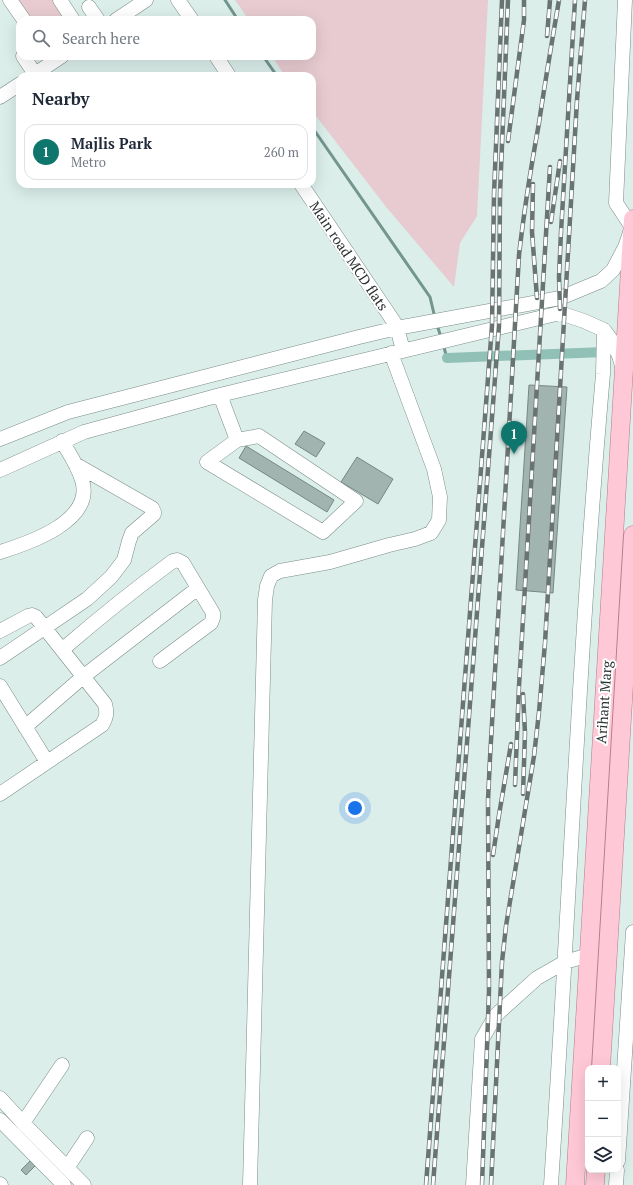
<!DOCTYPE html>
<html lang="en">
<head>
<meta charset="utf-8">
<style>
	:root { --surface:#fff; --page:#f6f6f7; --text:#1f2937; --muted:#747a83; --line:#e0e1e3; --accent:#0f766e }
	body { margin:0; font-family:"PT Serif",serif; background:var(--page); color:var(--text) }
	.controls { position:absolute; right:12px; bottom:12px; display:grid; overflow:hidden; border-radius:8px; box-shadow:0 4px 16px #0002 }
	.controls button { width:36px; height:36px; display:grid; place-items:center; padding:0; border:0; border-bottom:1px solid var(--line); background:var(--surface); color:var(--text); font:20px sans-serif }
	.you { position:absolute; left:355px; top:808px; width:14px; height:14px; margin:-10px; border:3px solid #fff; border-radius:50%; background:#1a73e8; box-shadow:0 0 0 6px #1a73e833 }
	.badge { display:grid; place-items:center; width:26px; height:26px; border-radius:50%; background:var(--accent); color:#fff; font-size:13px; font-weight:700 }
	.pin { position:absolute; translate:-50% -33px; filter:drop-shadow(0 1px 2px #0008) }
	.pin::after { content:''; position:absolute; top:21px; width:14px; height:12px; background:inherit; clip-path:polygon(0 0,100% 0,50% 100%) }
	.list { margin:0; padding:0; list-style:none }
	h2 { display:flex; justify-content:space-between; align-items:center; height:52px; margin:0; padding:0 16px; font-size:17px }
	h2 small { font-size:13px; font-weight:400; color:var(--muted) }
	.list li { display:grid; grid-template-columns:26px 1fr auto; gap:12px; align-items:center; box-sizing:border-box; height:56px; margin:0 8px 8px; padding:0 8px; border:1px solid var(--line); border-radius:12px }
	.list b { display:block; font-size:15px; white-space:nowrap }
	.list p { margin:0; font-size:13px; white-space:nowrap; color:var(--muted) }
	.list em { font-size:13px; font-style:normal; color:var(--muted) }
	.icon { flex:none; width:22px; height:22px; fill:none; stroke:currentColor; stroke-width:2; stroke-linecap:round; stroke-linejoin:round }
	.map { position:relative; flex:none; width:633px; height:1185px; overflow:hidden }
	.search { position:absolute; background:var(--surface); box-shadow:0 4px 16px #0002; left:16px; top:16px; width:300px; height:44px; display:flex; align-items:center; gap:10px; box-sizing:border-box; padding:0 14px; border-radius:12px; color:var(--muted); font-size:15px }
	.panel { position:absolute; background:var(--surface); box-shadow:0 4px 16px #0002; left:16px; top:72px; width:300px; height:116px; border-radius:12px }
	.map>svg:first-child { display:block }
	.green { fill:#e7cbd1 }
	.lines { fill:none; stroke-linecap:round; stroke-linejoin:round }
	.stream { stroke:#72958e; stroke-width:3 }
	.canal { stroke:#90c0b6; stroke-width:10 }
	.building { fill:#a2b4b0; stroke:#778884 }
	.minor-casing { stroke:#7a8c87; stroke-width:15 }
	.major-casing { stroke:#b57b8b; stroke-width:19 }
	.minor { stroke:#fff; stroke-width:14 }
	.major { stroke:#ffc8d7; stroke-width:18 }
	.rail-casing { stroke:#697472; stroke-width:4.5 }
	.rail { stroke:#fff; stroke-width:3; stroke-dasharray:9; stroke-linecap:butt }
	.labels { text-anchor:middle; stroke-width:4; stroke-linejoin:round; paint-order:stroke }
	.street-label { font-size:14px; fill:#2b3231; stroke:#fff }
</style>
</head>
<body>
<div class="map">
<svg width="633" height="1185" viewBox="0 0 633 1185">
	<rect width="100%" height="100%" fill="#dbeeea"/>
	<path class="green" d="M13,0H56L69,20H27Z
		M235,0H488L477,216L460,243L454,287L387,208L312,111V76H285L272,56H312V20H249Z"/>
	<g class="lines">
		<path class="stream" d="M225,0L238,20
			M263,56L277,76
			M312,127L430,297L435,318
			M437,325L441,337
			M443,344L447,358"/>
		<path class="canal" d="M447,358L605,352L608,351"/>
	</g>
	<path class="building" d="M529,385L567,387L553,593L516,590Z
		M304,431L325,443L316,457L295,444Z
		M246,446L334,500L327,512L239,458Z
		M357,457L393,479L378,504L341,482Z
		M30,1161L35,1166L26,1175L21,1170Z"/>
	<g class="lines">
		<g class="minor-casing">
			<path id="minor" d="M10,0L24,20
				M60,0L73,20
				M178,0L192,20
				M89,7L98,20
				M116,20L146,0
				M23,56L35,74
				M216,56L229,76
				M32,76L62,56
				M0,97L20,84
				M301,184L394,322L397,328L403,350
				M604,330C613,341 619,352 622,366
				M220,395L237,440L259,436L356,501L323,532L207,462L237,440
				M0,439L68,412L359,337L397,328L560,298L601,281L613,270L625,247L632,227L616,203L625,0
				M0,470L84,432L220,395L560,313L584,321L604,330L603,374C579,644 569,915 551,1185
				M0,552C29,543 95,521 82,480C78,466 69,453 62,441
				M0,631L28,616L32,615L36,617L105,704C107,712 107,717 102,725L0,794
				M63,649C99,618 135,589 173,561L177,560L183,563L213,613V618L211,623L160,661
				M0,658L87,599L111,577L124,560L129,541L132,533L154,514V512L152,508L75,464
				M0,686L47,762
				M25,727L84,676L198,588
				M0,1098L23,1123L84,1185
				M0,1120L64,1185
				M23,1123L62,1065
				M618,1161L633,932
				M67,1168L87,1138
				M0,1184L1,1185
				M250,1185L265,600L267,586L271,576L280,571L330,562L389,545L415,539L431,533L439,520L440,497L434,469L391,353
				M473,1185L482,1039L496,1015L537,978L565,962L589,955
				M616,1185L617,1170"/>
		</g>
		<g class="major-casing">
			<path id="major" d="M601,1068L633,535
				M575,1185L633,219
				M595,1185L596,1170"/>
		</g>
		<use href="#minor" class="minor"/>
		<use href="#major" class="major"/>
		<g class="rail-casing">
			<path id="rail" d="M547,36L550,0
				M508,141L524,20V0
				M533,184L532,232L537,298
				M551,222L560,161
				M560,309L559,277L561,232L575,0
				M515,785L519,686L550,167
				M523,794L525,733L523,694
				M493,855L499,815L511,744
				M426,1185L492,326L494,194L502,0
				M433,1185L499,326L500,194L508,0
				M482,1185L489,991L488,800L490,758L519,255C524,211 531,167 539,123C545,82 552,41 559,0
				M491,1185L502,962L506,926L534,756L539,712L545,643L577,100L585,0"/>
		</g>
		<use href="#rail" class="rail"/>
	</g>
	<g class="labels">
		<g class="street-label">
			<text transform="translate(349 256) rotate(56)" y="5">Main road MCD flats</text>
			<text transform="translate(604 702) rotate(-86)" y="5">Arihant Marg</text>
		</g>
	</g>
</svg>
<div class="controls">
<button>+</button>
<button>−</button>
<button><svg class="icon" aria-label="layers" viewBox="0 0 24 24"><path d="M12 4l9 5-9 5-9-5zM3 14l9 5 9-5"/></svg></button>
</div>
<div class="you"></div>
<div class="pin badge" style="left:514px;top:454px">1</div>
<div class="search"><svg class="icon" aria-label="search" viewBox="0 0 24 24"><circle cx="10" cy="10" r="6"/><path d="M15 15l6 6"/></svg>Search here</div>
<section class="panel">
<h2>Nearby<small></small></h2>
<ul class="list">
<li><span class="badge">1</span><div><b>Majlis Park</b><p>Metro</p></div><em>260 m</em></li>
</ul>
</section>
</div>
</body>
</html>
